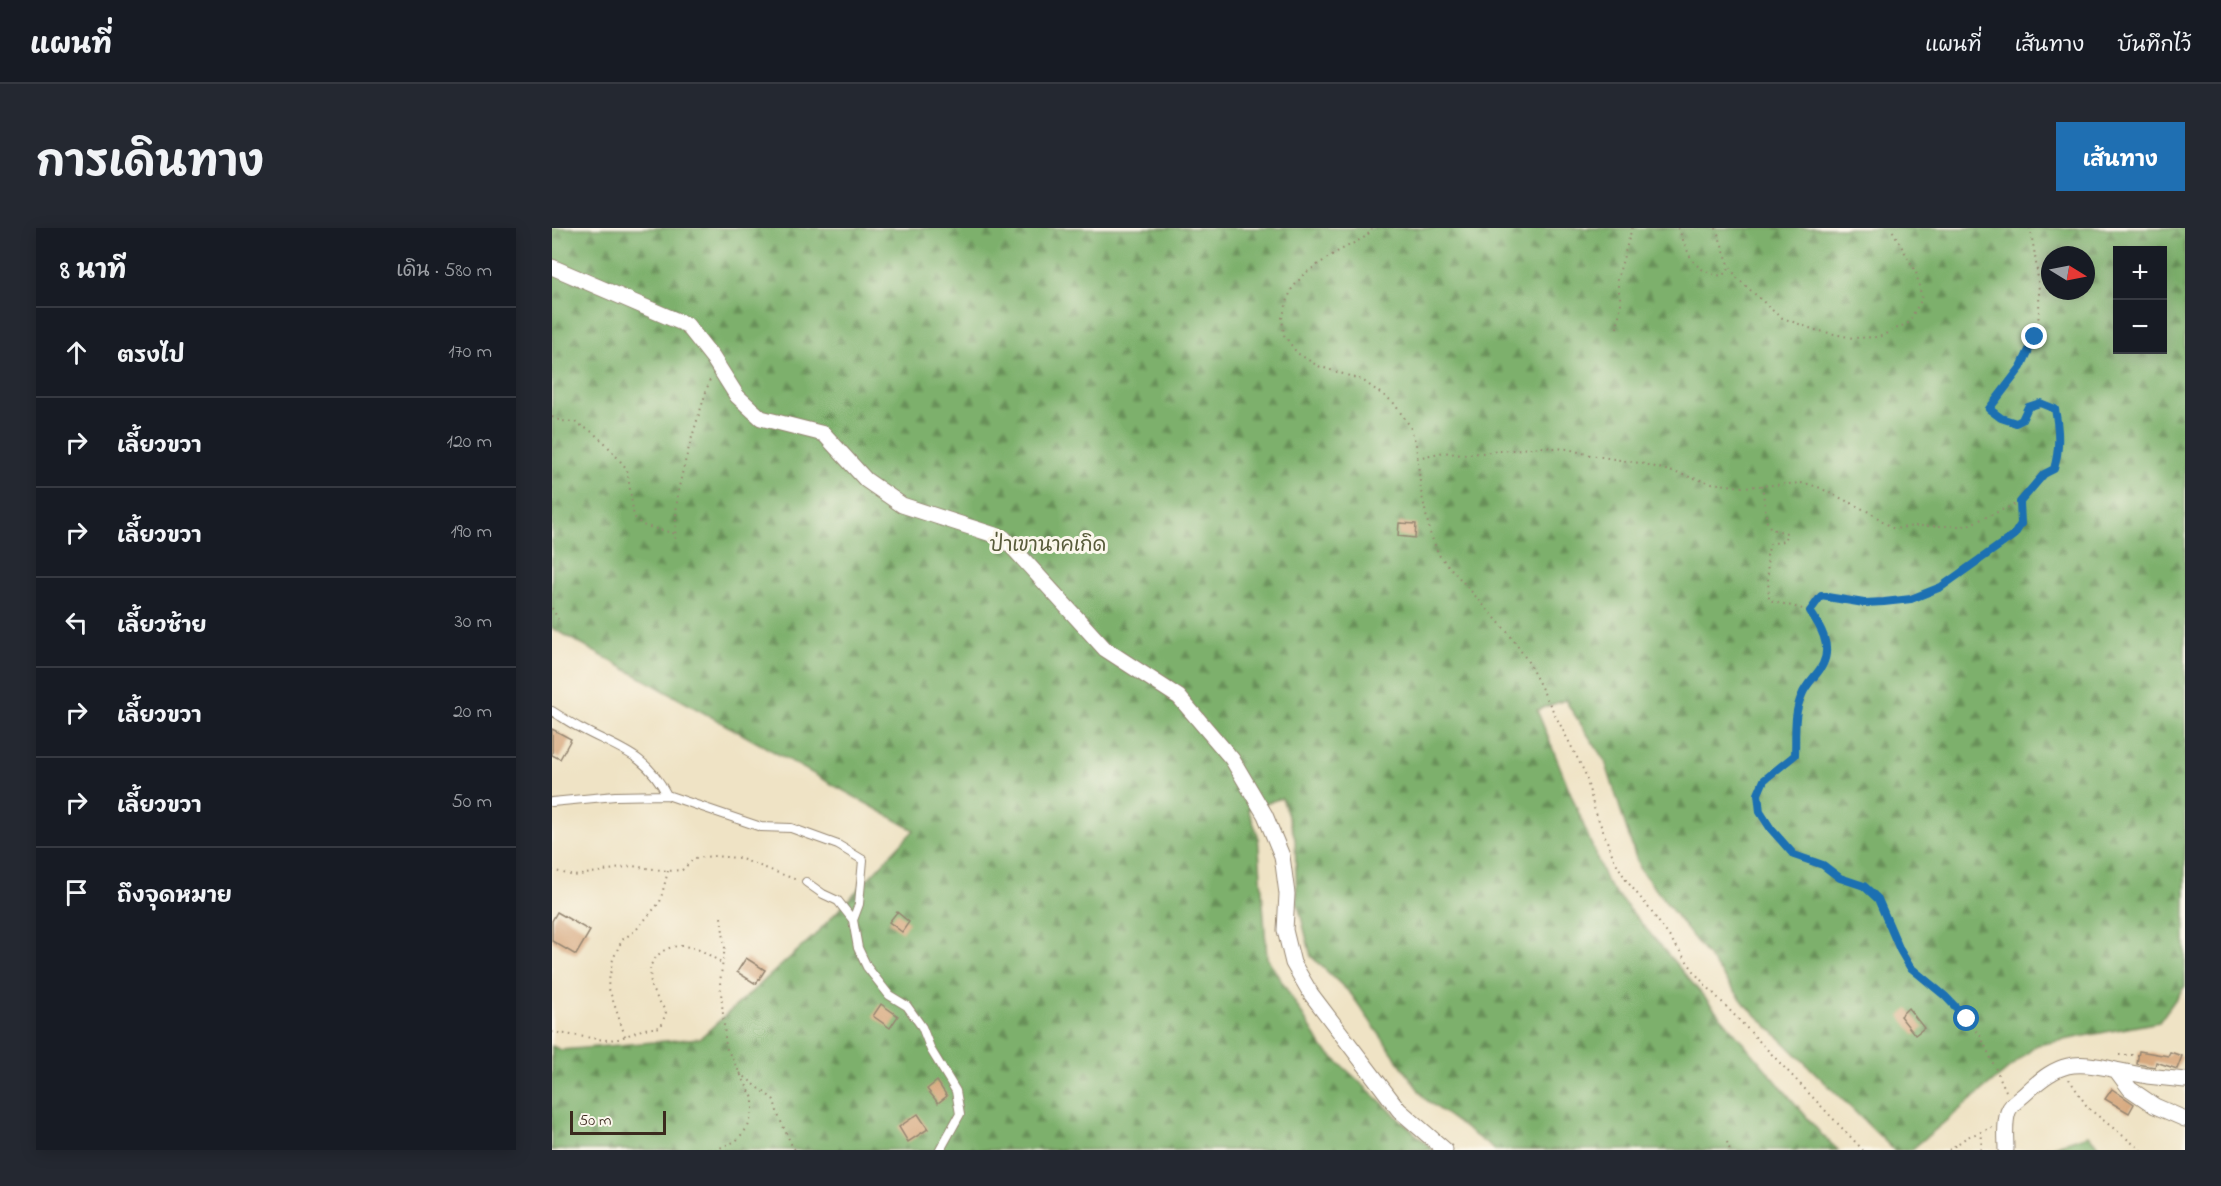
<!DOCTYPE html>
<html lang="th">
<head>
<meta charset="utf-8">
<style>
	:root { --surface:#171b24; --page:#242831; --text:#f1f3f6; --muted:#9ea1a6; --line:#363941; --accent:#1f6fb2 }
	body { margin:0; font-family:"Indie Flower","Playpen Sans Thai",sans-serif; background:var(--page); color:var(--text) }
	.controls { position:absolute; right:18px; top:18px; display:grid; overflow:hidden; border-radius:0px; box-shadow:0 3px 15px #0003 }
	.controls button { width:54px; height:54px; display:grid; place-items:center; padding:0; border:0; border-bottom:2px solid var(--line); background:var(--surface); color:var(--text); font:30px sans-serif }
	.compass { position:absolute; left:1489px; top:18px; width:54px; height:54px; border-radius:50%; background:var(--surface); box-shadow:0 3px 15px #0003; rotate:100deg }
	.scale { position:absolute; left:18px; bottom:15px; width:96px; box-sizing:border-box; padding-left:6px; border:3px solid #3b2a1e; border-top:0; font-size:16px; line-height:21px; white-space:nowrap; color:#3b2a1e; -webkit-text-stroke:4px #fbf7ec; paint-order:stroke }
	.stop { position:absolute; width:18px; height:18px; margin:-14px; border:4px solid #1f6fb2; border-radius:50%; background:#fff }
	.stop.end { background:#1f6fb2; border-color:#fff; box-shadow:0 2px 6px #0008 }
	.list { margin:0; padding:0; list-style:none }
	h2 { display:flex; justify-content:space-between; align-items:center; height:78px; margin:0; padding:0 24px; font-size:26px }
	h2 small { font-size:20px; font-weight:400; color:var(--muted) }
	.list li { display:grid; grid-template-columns:39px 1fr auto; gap:18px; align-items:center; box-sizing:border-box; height:90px; padding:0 24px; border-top:2px solid var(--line) }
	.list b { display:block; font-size:22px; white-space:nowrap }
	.list em { font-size:20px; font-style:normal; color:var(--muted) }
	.icon { flex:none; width:33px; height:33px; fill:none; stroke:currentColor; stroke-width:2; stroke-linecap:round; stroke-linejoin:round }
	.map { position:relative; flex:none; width:1633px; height:922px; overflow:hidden; border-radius:0px }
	header { display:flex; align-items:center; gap:36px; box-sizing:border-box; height:84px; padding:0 30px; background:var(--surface); border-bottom:2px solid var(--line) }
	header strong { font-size:28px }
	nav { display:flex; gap:33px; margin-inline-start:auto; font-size:21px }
	.intro { display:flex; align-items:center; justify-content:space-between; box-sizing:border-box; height:144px; padding:0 36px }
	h1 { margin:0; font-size:42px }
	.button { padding:15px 27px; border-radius:0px; background:var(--accent); color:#fff; font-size:21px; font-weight:700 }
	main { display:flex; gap:36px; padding:0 36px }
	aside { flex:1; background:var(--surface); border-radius:0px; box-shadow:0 3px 15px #0003 }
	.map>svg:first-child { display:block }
	.forest { fill:url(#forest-firs); stroke:#5c6d45; stroke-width:1.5; fill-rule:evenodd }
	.building { fill:#d7a87e }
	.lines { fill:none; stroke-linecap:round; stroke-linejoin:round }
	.service-casing { stroke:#958672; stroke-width:10 }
	.minor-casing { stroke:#958672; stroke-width:17 }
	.path { stroke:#958672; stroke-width:2; stroke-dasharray:1.5 4.5; stroke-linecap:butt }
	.service { stroke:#fff; stroke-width:8 }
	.minor { stroke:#fff; stroke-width:15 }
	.route { stroke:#1f6fb2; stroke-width:8 }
	.labels { text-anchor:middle; stroke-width:6; stroke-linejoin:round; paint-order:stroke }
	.park-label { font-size:20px; fill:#585b3a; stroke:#fbf7ec }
</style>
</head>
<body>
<header>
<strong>แผนที่</strong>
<nav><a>แผนที่</a><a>เส้นทาง</a><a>บันทึกไว้</a></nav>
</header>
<div class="intro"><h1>การเดินทาง</h1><a class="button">เส้นทาง</a></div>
<main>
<aside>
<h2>8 นาที<small>เดิน · 580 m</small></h2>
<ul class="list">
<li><svg class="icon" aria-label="ahead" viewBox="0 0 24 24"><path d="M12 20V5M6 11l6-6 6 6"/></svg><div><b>ตรงไป</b></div><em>170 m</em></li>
<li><svg class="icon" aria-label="right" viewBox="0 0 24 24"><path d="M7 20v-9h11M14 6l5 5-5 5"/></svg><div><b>เลี้ยวขวา</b></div><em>120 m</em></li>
<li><svg class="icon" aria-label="right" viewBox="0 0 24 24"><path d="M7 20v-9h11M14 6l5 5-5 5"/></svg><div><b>เลี้ยวขวา</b></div><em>190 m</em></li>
<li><svg class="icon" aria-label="left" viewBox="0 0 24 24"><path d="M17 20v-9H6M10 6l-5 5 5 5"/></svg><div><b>เลี้ยวซ้าย</b></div><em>30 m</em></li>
<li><svg class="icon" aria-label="right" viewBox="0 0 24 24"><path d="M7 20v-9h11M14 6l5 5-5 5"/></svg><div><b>เลี้ยวขวา</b></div><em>20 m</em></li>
<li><svg class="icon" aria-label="right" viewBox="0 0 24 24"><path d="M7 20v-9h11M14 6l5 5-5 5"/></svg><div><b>เลี้ยวขวา</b></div><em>50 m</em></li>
<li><svg class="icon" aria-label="arrive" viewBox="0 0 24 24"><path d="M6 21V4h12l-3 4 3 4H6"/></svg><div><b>ถึงจุดหมาย</b></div></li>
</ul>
</aside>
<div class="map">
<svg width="1633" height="922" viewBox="0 0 1633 922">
	<defs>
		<pattern id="forest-firs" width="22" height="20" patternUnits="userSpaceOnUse" patternTransform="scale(1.5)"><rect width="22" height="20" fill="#7db06c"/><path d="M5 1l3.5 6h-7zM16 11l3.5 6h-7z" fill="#688f58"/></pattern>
	</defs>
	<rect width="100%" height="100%" fill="#fbf7ec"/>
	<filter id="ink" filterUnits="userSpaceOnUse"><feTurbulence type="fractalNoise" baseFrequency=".0167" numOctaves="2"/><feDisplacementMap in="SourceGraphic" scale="12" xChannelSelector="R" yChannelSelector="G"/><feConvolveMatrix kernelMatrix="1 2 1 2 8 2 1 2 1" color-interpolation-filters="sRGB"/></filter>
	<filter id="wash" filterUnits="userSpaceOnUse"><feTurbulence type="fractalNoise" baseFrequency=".008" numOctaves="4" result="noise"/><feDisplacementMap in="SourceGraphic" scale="24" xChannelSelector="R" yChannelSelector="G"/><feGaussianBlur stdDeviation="1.35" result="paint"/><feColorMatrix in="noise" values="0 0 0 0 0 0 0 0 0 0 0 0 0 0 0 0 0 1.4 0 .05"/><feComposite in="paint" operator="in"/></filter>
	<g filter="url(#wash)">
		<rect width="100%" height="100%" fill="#efe3c5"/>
		<path class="forest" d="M0,0H1633V758L1607,794L1485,817L1359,922H1342L1193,776L1087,640L1053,533L1013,472L985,482L1055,655L1270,907L1286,922H943L873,871L799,766L759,728L745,673L743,610L730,570L696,581L706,607L715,730L771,820L881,922H0V818L9,822L148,810L262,708L362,602L0,400ZM1566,22H1610V122H1566ZM1498,27H1534V63H1498Z
			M1536,907L1551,922H1488Z"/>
		<g id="blocks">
			<path class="building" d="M847,295L864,296L863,310L846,308Z
				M0,501L19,511L8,531L0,527Z
				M5,684L38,703L24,727L0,713V693Z
				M345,684L357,694L350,704L337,694Z
				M194,730L213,742L204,756L185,744Z
				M329,776L346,788L338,800L321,788Z
				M1356,780L1372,800L1363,807L1348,788Z
				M1587,823L1616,828L1618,824L1630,828L1625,841L1604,834L1603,839L1596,838L1585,836Z
				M385,853L395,868L386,875L375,861Z
				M1560,861L1582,876L1577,885L1553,871Z
				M366,886L376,901L356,914L347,899Z"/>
		</g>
	</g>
	<g filter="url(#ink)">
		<use href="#blocks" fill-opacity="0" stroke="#958672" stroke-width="1.5"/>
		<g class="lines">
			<g class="service-casing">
				<path id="service" d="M0,483C10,489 18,495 28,500C66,521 94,525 115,567
					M0,574L63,568L115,567L209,599L239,600L286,617L311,632L307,676L301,692
					M254,654L271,666L286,673L301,692L306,720L315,739L337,767L355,778L370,799L379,822L404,863L408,886L388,922"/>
			</g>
			<g class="minor-casing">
				<path id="minor" d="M0,39L135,97L161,130L185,168L209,190L272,206L314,252L350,277L452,310L553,421L627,469L680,531L713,587L730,628L735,666L733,702L741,735L759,766L847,882L893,922
					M1564,842L1595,848L1633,852
					M1454,922C1454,910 1452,896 1456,884C1459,875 1468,871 1475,864C1507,834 1522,832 1564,842L1578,861L1603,878L1633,891"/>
			</g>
			<path class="path" d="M820,0L815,8L783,25L752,46L739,62L730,90L732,107L745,125L766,138L810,152L841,174L858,198L864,216L869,263L878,305L887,327L958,407L975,432L1033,545L1042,580L1062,631L1074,652L1096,679L1147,750L1311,922
				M1126,0C1138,26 1137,42 1170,48L1179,39
				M1164,0L1176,34L1184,49L1228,89L1263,102L1301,110L1327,109L1356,95L1370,71L1364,44L1339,0
				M1065,100L1069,75L1065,52L1080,0
				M0,189L9,193L23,194L40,204L53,215L75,241L82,289L90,297L124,306
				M865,230L892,224L909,227L989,219L1016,221L1038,227L1093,236L1159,255L1190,259L1252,255L1266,259L1319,285L1342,301L1362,298H1414L1468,274
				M1210,257L1215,294L1219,301L1235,305L1232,313L1218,316L1215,327L1217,372L1258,383
				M123,311C124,294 124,276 127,259C135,222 147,187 158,151
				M0,380L6,391
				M0,642L22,648L80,638L116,643L130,642L143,630L161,628L187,630L245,652
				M0,804L53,812L66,811L92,801L109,799L114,784L99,760L98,738C101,734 106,726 111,723C131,711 153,723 169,735
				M73,808L56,758L61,731L70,712L84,702L108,674L116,643
				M1567,827H1586
				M188,845L222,872L226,887L241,920L244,922
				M1517,851L1536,880L1589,922
				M1454,863L1429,809L1415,791L1393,768L1358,739L1348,722L1327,671L1312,658L1288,650L1271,637L1242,628L1219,601L1208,584L1206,566L1212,552L1243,527C1244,507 1241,486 1250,467C1254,455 1266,447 1271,436C1280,417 1269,398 1258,383L1269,368C1356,388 1397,359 1462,307L1469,296L1468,274L1492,246L1502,241C1508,220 1507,202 1503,181L1488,175L1476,179L1470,192L1464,195L1449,190L1437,181C1455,159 1472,137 1482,111C1493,80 1484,31 1478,0
				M1175,914L1178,922
				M163,922L184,913L196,899L201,883V870L174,819L168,754L173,719L169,689
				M1397,922L1415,909L1440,900
				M1429,922L1430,904"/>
			<use href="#service" class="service"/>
			<use href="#minor" class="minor"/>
		</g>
	</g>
	<g class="lines" filter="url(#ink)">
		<path class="route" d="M1415,791L1393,768L1358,739L1348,722L1326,671L1312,658L1288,650L1271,637L1242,627L1219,601L1208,584L1206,566L1212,552L1243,527C1244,507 1241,486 1250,467C1254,455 1266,447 1271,436C1280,417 1268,398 1258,383L1269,368L1312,375L1332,374L1359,371L1389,359L1462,307L1469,296L1468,274L1492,246L1502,241C1508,220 1507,202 1503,181L1488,175L1476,179L1470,192L1464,195L1449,190L1437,181L1469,139L1483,109"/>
	</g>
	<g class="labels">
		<g class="park-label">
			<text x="496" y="323">ป่าเขานาคเกิด</text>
		</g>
	</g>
</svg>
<div class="controls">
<button>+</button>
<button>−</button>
</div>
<svg class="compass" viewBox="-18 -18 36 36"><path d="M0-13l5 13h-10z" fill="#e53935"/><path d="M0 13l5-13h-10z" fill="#9ea1a6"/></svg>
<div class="scale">50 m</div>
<div class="stop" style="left:1415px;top:791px"></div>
<div class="stop end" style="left:1483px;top:109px"></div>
</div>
</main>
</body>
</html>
